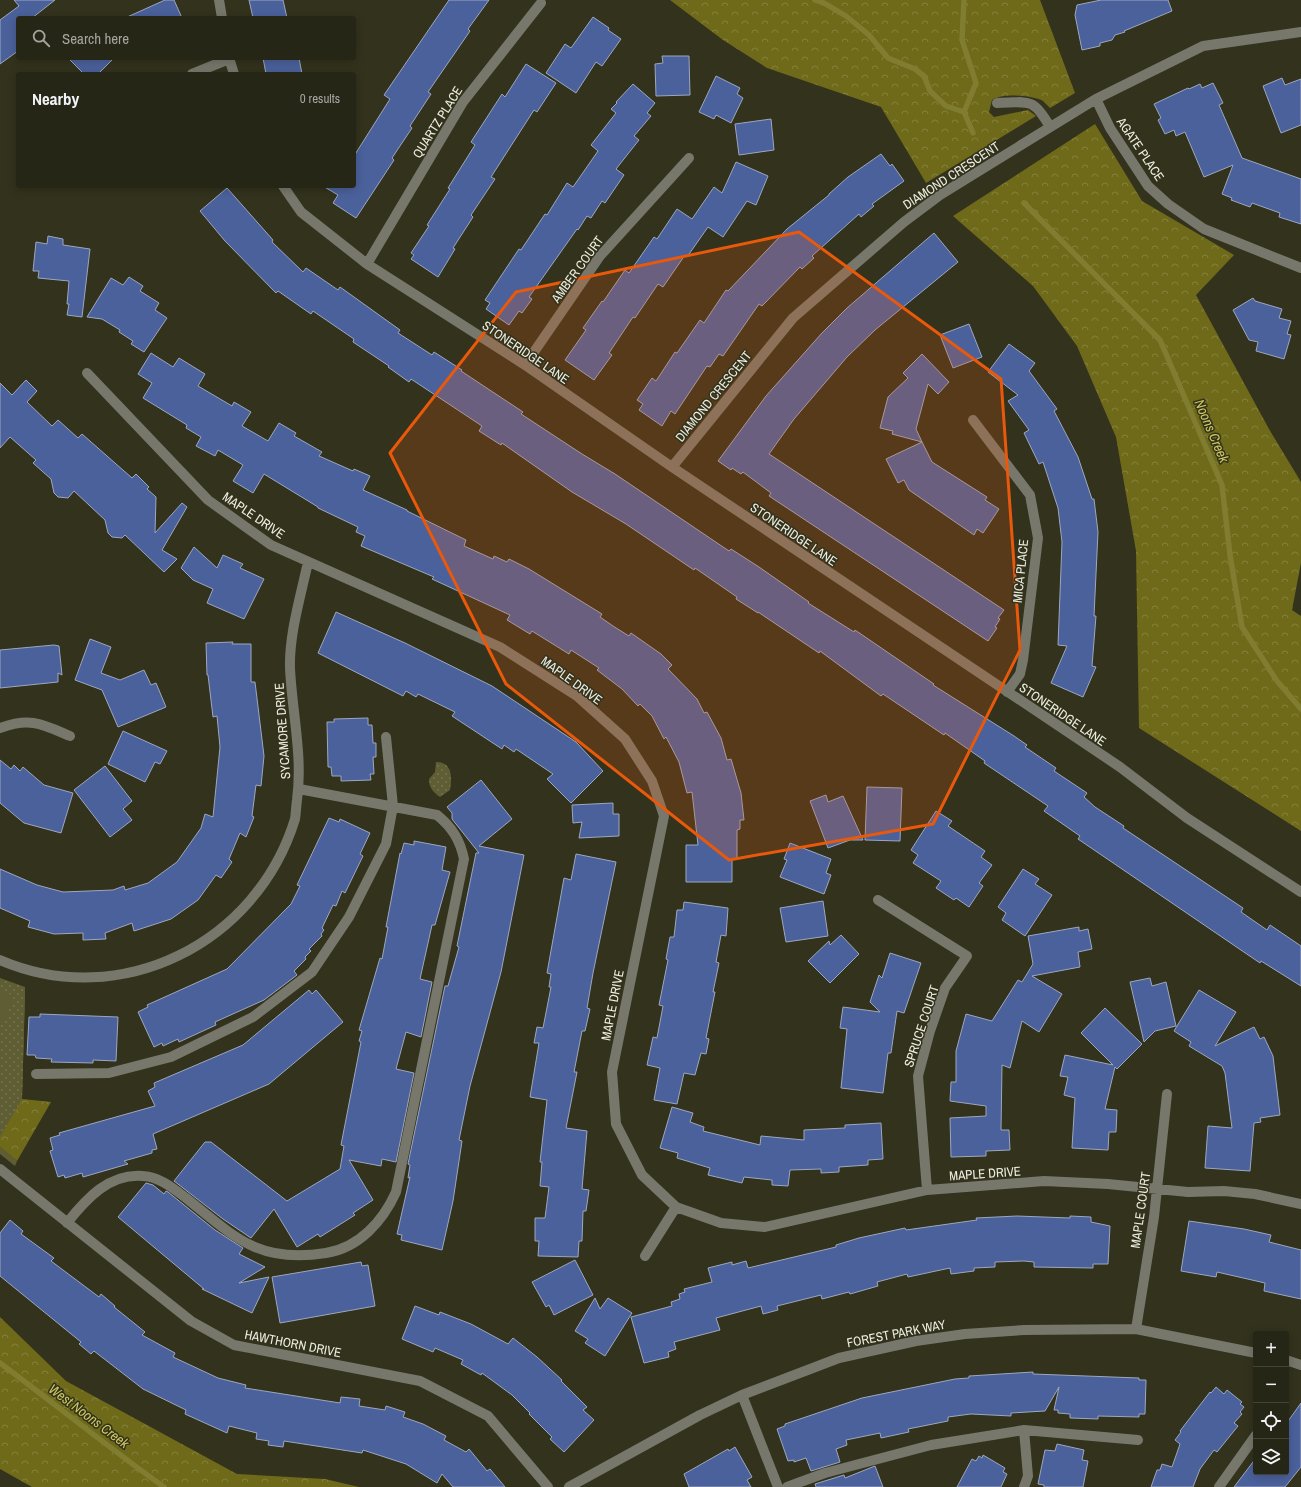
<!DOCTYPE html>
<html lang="en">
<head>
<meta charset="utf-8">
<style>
	:root { --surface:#262616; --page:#323223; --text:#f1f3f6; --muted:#a4a5a1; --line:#424335 }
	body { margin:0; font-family:"Archivo Narrow",sans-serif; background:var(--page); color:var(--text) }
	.controls { position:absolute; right:12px; bottom:12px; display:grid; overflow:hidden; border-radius:4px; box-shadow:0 2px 10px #0003 }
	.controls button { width:36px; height:36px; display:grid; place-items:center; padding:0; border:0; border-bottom:1px solid var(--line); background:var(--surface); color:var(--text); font:20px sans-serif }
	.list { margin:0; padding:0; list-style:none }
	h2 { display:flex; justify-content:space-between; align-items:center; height:52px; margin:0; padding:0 16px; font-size:17px }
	h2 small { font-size:13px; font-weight:400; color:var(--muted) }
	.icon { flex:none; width:22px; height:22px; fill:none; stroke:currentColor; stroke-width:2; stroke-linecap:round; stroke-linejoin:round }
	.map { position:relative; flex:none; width:1301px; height:1487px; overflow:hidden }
	.search { position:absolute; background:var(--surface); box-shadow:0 2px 10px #0003; left:16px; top:16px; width:340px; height:44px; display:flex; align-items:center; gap:10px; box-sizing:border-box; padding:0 14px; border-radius:4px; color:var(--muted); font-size:15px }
	.panel { position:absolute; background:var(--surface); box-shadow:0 2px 10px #0003; left:16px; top:72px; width:340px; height:116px; border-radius:4px }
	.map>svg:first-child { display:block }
	.grass { fill:url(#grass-tufts) }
	.forest { fill:url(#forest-crowns) }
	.park { fill:url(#park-dots) }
	.pitch { fill:#5f5d33 }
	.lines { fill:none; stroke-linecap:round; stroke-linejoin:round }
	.stream { stroke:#807c30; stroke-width:5.5 }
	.building { fill:#4b619b; stroke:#9da7be }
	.minor { stroke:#77776c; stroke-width:10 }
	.marked { fill:#e8590c; fill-opacity:0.2; stroke:#e8590c; stroke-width:3; stroke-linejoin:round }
	.labels { text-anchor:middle; stroke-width:3; stroke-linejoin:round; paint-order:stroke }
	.street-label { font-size:13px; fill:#edede0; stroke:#33321d }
	.water-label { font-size:14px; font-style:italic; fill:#cec85f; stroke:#33321d }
</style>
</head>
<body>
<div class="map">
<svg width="1301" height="1487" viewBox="0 0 1301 1487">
	<defs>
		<pattern id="grass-tufts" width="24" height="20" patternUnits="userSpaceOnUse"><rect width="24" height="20" fill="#5f5d33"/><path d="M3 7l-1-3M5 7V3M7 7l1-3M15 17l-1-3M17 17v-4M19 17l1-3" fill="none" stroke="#767550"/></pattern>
		<pattern id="forest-crowns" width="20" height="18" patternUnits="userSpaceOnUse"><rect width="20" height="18" fill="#6e6a1a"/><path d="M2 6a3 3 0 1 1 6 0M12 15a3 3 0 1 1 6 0" fill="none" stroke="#83803b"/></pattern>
		<pattern id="park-dots" width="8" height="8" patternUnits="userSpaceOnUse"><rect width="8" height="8" fill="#5f5d33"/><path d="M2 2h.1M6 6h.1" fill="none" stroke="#767550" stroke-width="1.8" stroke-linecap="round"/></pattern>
	</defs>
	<rect width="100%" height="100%" fill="#33321d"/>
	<path class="grass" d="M0,1147L17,1161L15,1166L0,1154Z"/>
	<path class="forest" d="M670,0H1040L1075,93L1050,108C1048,106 1045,103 1043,101C1032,95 1002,93 992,100L989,112L994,117L1028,110L1036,116L926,183L881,107L767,68L723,40Z
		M1095,124L1142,201L1234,255L1196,295L1269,429L1301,482V563L1292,610L1301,616V831L1139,728L1136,551L1116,437L1077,346L1033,286L953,216Z
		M25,991L22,1099L51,1102L17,1161L0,1147V1027Z
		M0,1317L66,1381L237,1474L325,1479L359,1487H32L0,1469Z"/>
	<path class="park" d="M436,762C453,762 452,778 450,790L440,797C433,792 429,788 429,779L435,772Z
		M0,978L25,987V991L22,1099L0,1137Z"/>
	<path class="pitch" d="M0,990L14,996L3,1025L0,1023Z"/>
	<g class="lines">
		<path class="stream" d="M815,0L824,3L846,16L869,35L888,58L915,69L924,76L930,91L946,106L964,112
			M964,0L962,40L976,83L964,112L973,133
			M1024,203L1160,340L1222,485L1230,555L1242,627L1277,681L1301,709
			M0,1363C55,1404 108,1447 164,1487"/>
	</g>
	<path class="building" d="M14,0H55L32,18H18V51L0,64V20L19,6Z
		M165,0H174L182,18H125Z
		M249,0H283L287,18H253Z
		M449,0H489L468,29L470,31L428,92L431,94L410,126L412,128L392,158L394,160L356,218L333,203L338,195L323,186H354V156L390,99L384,95Z
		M1101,0H1168L1172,11L1124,31L1125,32L1115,35L1112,40L1100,43V46L1082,50L1075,15L1077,5Z
		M593,17L609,28L608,30L621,39L602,66L596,62L576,93L546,73L565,44L571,48Z
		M662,56H689L690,95L656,96L655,64L663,63Z
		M68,58H114L98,74H84Z
		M263,58H299L302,74H266Z
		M526,64L556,83L537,112L534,110L491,177L495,179L471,215L473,217L453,248L455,249L438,277L411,259L414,255L411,253L429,226L427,225L450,189L448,188L475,145L471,142L502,94L505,97Z
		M716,76L740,88L737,94L743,98L731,123L716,115L714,119L699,112Z
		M1282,78L1285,85L1301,79V125L1281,133L1263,86Z
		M1213,83L1223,103L1219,105L1242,158L1301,179V224L1279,217L1280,213L1252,203L1250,207L1231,200L1232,198L1222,194L1233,165L1204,177L1185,132L1176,136L1174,130L1165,134L1158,120L1161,118L1154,104L1188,88L1189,89L1200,84L1202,88Z
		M633,84L655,103L647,113L651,116L634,136L639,140L616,169L624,175L605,203L602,201L591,218L587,216L578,230L577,229L529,297L532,299L522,313L519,311L509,325L486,309L490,303L485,300L519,249L521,250L545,214L547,215L567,183L573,187L598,151L591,145L616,113L611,109L617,103L616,102Z
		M771,119L774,150L739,155L735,124Z
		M881,154L890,166L892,164L904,181L872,204L874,206L861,217L859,214L812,256L814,258L802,269L800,267L762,306L759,304L723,356L719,354L710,367L707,366L675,414L671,411L662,426L639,410L643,404L637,400L652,378L656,381L675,352L677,353L700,320L704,323L726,290L728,291L787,229L829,195V194L848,177Z
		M736,162L768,176L756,205L747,201L723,237L708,227L687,257L685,255L663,287L658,284L635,318L633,317L609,353L612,355L594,380L565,360L586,330L583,328L602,301L603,302L625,270L629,273L654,237L657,239L677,209L692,219L714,187L722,193Z
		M227,188L273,240L272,242L303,272L306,268L338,290L340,287L400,330L398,333L432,355L434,352L462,370L461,371L523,412L521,414L582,454L615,474L729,551L731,549L759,567L809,602L808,603L854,632L855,630L934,684L933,685L1014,736L1027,745L1025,747L1056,768L1054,771L1087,793L1084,797L1095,807L1124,826L1123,828L1243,908L1241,912L1267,930L1270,925L1301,946V986L1261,961L1260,963L1078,839L1080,836L1044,811L1048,806L984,763L985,761L945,733L944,735L883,694L881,696L820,651L819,653L758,612V613L736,599L737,597L695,568L694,570L626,524L572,492L502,443L501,445L479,431L482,426L411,379L409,382L388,367L389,366L353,342L354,339L313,311L311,314L278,291L276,293L225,241L200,211Z
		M934,233L958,262L875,330L847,357L794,419L769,454L1004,610L998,618L1000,619L995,627L997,628L988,641L769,496L771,493L743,472L741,474L732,468L731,470L718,461L766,396L822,333L847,308Z
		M48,236L63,239V245L90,249L82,317L67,315L69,304H67L69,281L38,278L39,271H33L36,242L47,244Z
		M129,277L143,286L140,291L159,303L155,310L167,318L144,352L131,344L133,341L119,332L120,330L102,319L87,317L111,278L123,285Z
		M1253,298L1255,301L1282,309L1279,318L1291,321L1287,334L1291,335L1284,359L1256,351L1258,342L1249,340L1233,310Z
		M969,324L982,357L953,368L940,335Z
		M1009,344L1035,363L1029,371L1057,409L1054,411L1078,457L1092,499H1094L1098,532L1094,616H1096L1092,666L1096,667L1083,697L1051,683L1067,646L1058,645L1062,542L1058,508L1043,462L1039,464L1024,433L1029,430L1008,401L1018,395L988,372Z
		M151,353L173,367L179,358L205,374L198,386L232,406L234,402L251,412L242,426L268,441L279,423L296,433L294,436L322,452L319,456L353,471L354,469L370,476L363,490L407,510V511L466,540L464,546L493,559L494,556L507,562L509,559L529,569L602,614L600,617L613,626L629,636L631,633L661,654L672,665L668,669L697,699L704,713L707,712L721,738L727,760L731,759L741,793L744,820H740V829L737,830V858L732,859V882H686V845H698L692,792L687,793L679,762L666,737L664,739L652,716L640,704L638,706L622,689L597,670L599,668L571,650L569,654L532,631L530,634L507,620L510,615L432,579L434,577L361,546L365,536L356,532L358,527L318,508V507L264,474L253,493L233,481L243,465L218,450L215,456L196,446L201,437L186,428L187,425L143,398L152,383L138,374Z
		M922,354L949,382L938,394L928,384L916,429L922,442L892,434L893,431L880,428L888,397L908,378L903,373Z
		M26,380L37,391L27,402L52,426L58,420L78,438L82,434L132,478L136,474L149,487L147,489L156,497L155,533L182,503L187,507L162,550L177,559L164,572L125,535L122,538L112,537L108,533L105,520L74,491L68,498L58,497L54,493L51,479L33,463L36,460L10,437L0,448V383L12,395Z
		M922,442L932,462L987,497L985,500L999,509L983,533L977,529L974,535L909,490L904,480L898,483L886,459Z
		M194,547L217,568L223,555L243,564L240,568L264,579L244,619L207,603L213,589L193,580L181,568Z
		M336,612L405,643L492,686L576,742L603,771L571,803L547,779L553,774L516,749L514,752L504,745L502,749L452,716L455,712L418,694L416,697L406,691L403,696L318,653Z
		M90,639L111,647L101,673L120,680L144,670L151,685L156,683L166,707L118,727L102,690L75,680Z
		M233,642L232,644H251V682H255L264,756L261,786L256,785L252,816L254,817L246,837L240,833L229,859L232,862L221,878L216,875L198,900L171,919L134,931L132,923L105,933L106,939L83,940V933L54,934L28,927L30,921L0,908V869L37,885L63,892L113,890L124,886L125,890L148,883L177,862L201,828L205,814L213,817L220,747L217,716L213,717L208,675H207L206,643Z
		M54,645L59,646L62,675L58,673V682L0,688V650Z
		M368,718V725H372L373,743H376V757H373L374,774H370L371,780L341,781V776H332L331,767H328L327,722H334V719Z
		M123,731L167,751L160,764L155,762L145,782L108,764Z
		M0,760L11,769L14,765L20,771L23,767L44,785L73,793L61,833L24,823L0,803Z
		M105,766L132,801L123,809L132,820L110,837L74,790Z
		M481,780L512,819L479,846L524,855L501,972L470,1086L459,1140L462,1141L453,1201L442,1250L401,1240L402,1235L397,1234L410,1177L408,1178L410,1165L408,1164L445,986H448L459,947L457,946L476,853H479L452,819V813L447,807Z
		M867,787L902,788L900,841L865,840Z
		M826,795L828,802L843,796L863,840H850L828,848L810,801Z
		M613,803V814H619V836L579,838L582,822L573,823L572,805Z
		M936,811L952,821L948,826L985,851L981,857L992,865L979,883L983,886L969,907L956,898L954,900L936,888L941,881L913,863L918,855L911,850Z
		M329,818L339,822L340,819L370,833L360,854L363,856L345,893L342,891L336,906L333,905L322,928L324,930L321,934L322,936L309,949L311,951L305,957L306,959L294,971L297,975L264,1000L215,1022L216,1025L179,1042L178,1039L163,1046L162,1043L154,1047L138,1012L148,1007L147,1005L227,969L291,904L300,886L297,885Z
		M414,841L446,847L442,870L450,872L435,925H432L420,979L432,982L421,1037L406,1032L396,1069L414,1073L396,1162L382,1159L381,1166L349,1160L373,1200L353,1213L355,1215L320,1237L318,1234L297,1247L274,1209L251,1238L223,1219L174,1181L205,1142H211L287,1201L340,1169L344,1146L341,1145L361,1042L359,1041L362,1031L359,1030L380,958L382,959L388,927H386L400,853L401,854L404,843L414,845Z
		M790,843L831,859L826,873L831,875L824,894L780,877L787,860L784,859Z
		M576,854L616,862L593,973L587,1008L590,1009L585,1031H582L574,1072H577L566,1128L587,1131L582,1189L589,1190L586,1211H583L582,1241H579L578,1257L538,1256L539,1241H535V1218H545L549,1187L540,1186L542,1162H540L547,1100L530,1097L539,1043H534L537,1027L543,1028L551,987H549L551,974L547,973L564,878L571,880Z
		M1023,869L1039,879L1035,884L1052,895L1025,936L1002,920L1006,913L998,907Z
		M823,901L828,936L786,942L780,908Z
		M684,902L728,908L726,936L721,935L716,962L719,963L713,992H715L706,1038L709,1039L706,1054L701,1053L695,1075L684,1073L677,1104L654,1100L660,1068L647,1065L653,1037L657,1038L663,1006L659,1005L668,960L666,959L670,937H674L677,910H683Z
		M1079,927V931L1088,929L1092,949L1078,952L1080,967L1032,976L1062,994L1039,1032L1022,1021L1010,1068L1002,1065L1001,1130H1009L1010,1150L986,1151V1156L951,1157L950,1118L986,1116V1106L950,1101L951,1082H956V1051L966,1014L992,1021L1018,980L1022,982L1033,964L1028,936Z
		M841,935L859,954L830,983L808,961L829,941L830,945Z
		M890,953L921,963L904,1013L897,1011L891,1053H888L883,1093L841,1088L847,1029L840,1028L843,1007L880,1012L870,1002L879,975L882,978Z
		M1150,978L1152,986L1166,982L1176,1026L1155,1031L1144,1042L1130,982Z
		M309,990L312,994L316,990L343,1022L269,1084L153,1134L157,1149L152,1150V1153L124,1161L128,1164L83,1177L82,1173L65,1178L64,1175L58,1177L50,1151L53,1150L50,1138L60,1135L59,1133L155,1106L148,1091L155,1087L154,1083L243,1045Z
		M1199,990L1236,1012L1215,1046L1254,1027L1260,1039L1264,1037L1273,1056L1280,1115L1260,1118L1261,1122L1254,1123L1250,1171L1205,1168L1208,1126L1232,1128L1225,1073L1222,1066L1189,1046L1191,1042L1174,1031Z
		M1105,1008L1142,1044L1117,1069L1115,1067L1105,1109L1117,1110L1116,1132H1109L1108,1150L1072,1148L1075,1098L1064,1095L1068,1077L1060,1076L1065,1055L1113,1065L1081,1033Z
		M40,1014L118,1017L116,1061L93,1060V1063L51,1062L52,1059L36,1058L35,1055H27L29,1017H40Z
		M672,1107L693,1113L690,1122L704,1127L703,1131L760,1145L761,1136L804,1140V1130L845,1128V1125L881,1123L883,1159L868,1160V1165L839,1167V1172L821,1173V1169L790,1170L788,1186L772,1185V1180L744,1177L742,1183L708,1175L710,1168L677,1158L678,1153L660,1148Z
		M146,1183L153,1185L164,1194L166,1191L168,1192L215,1230L243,1248L239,1254L265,1267L239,1283L269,1277L252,1313L202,1289H204L118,1217Z
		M1017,1216L1070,1218V1216L1091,1217V1222L1110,1226L1108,1264H1093V1268L1034,1267V1262L1024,1261L995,1262V1267L974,1268V1271L951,1274L950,1268L908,1277L907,1274L877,1282L878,1286L850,1294L849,1292L822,1299L821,1295L777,1306L778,1310L763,1314L761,1306L716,1318L720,1330L674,1342L676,1349L668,1352L669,1357L644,1363L631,1317L672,1306L671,1302L680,1299L679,1294L685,1292L684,1289L712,1282L708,1268L732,1262V1265L746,1261L748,1268L836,1247V1245L859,1238L905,1228L906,1230L977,1220L976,1218Z
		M10,1220L23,1231L21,1234L54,1258L51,1261L99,1297L101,1294L115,1306L114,1307L145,1332L142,1335L175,1353L173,1357L218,1378L246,1385L245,1388L340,1403L341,1397L360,1399L359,1406L385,1410L386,1406L405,1412L403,1417L423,1424L446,1436L444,1440L466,1452L469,1449L487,1471L490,1469L505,1487H453L442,1474L437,1483L406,1464L363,1450L362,1453L284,1441L283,1447L268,1445L269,1441L256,1439L257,1433L229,1426L227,1433L185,1414L186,1410L143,1389L94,1351L91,1354L79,1344L81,1342L0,1276V1233Z
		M1189,1221L1244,1229L1271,1235L1269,1242L1301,1250V1299L1264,1291L1265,1283L1217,1272L1216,1277L1181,1271Z
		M575,1260L593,1295L554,1315L549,1305L546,1307L532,1282Z
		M361,1262L362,1266L368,1265L375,1306L280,1323L272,1277Z
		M595,1298L600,1309L608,1298L632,1313L605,1356L585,1343L588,1339L575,1331Z
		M415,1306L439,1315L440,1312L471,1324L508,1344L513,1338L537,1357L562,1380L561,1381L587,1407L583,1410L594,1420L564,1452L550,1439L552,1437L529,1414L530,1413L512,1395L482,1373L481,1375L461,1364L463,1360L435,1348L433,1352L402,1339Z
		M1033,1372V1374L1139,1378V1380H1146L1145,1414H1139V1417L1098,1416V1419L1070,1418V1414L1058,1413V1410H1054L1059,1387L1045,1411L1011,1413V1416L971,1414L948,1417V1421L908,1429L909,1432L881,1438L880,1433L846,1440L847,1445L836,1449L840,1462L811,1471L806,1458L794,1462V1460L788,1461L777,1429L785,1426V1424L862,1398L955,1379L969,1378V1376Z
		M1216,1387L1224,1394L1227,1390L1242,1402L1240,1404L1244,1407L1240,1412L1242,1414L1234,1423L1238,1426L1217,1452L1214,1450L1200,1469L1193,1487H1151L1157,1470H1160L1162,1464L1172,1467L1180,1444L1175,1440L1181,1432L1180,1431L1210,1392L1211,1393Z
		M1301,1403V1467L1285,1487H1234L1256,1458V1472H1286V1424Z
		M1057,1444L1084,1450L1082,1460L1088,1461L1083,1487H1044V1485L1038,1484L1045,1450L1055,1451Z
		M735,1447L752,1477L747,1480L751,1487H689L684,1474L728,1449L729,1451Z
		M983,1455L1005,1468L1003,1472L1007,1474L1001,1487H957L972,1459L976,1461L979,1456L982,1458Z
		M875,1466L883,1487H816L815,1484L844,1475L845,1478Z"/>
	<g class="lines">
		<path class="minor" d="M219,0L222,18
			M229,58L234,74
			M192,74L229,59
			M1096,99L1110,128L1148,186L1168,204L1204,229L1301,268
			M997,103C1029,102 1033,97 1050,127
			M283,186L301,212L367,264L525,365L672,467L1120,767L1187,818L1301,892
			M367,264L463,102L541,3
			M525,365L600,256L689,158
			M87,373L208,500L271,545L500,647L577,696L625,739L652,781L664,816L612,1072L616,1124L642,1175L676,1207L721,1223L765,1227L927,1190L1044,1181L1108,1184L1188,1192L1224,1191L1255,1194L1301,1204
			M973,420L1030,495L1038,538L1023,660L1020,674L1007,692
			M672,467L793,318L904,222L940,195L1096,99L1203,46L1301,32
			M0,728C30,717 42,724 70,736
			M878,900L967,956L945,988L930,1031L918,1076L927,1190
			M0,960C121,1012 257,943 295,819C296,813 296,806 297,800C303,756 292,712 290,668C289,634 301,595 308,562
			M36,1074L109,1073L171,1057L253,1017L312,972L349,917L386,844L393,806L386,737
			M0,1169L191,1321L234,1345L420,1381L488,1416L548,1487
			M67,1223C86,1199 109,1173 143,1176C160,1177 173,1188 186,1198C235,1237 258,1264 326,1253C359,1248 383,1221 396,1192L464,859C460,840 452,827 437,815L299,789
			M645,1256L676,1207
			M1136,1329L1154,1217L1167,1094
			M1286,1360L1301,1365
			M742,1395L778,1487
			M569,1487L700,1415L742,1395L839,1358L916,1341L965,1334L1024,1330L1136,1329L1256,1353
			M787,1487L825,1473L931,1445L1024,1430L1138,1440
			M1024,1487L1028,1476L1024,1430
			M1219,1487L1256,1435"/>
	</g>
	<path class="marked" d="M799,232L1001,379L1020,650L933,824L729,860L506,684L390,453L516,292Z"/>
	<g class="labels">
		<g class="street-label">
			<text transform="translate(437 122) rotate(-58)" y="5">QUARTZ PLACE</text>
			<text transform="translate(1141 149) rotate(56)" y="5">AGATE PLACE</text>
			<text transform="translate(951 175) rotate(-33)" y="5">DIAMOND CRESCENT</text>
			<text transform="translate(577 269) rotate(-54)" y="5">AMBER COURT</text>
			<text transform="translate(526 352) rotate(34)" y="5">STONERIDGE LANE</text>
			<text transform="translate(713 396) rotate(-51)" y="5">DIAMOND CRESCENT</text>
			<text transform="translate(254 515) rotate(34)" y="5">MAPLE DRIVE</text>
			<text transform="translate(794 534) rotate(34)" y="5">STONERIDGE LANE</text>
			<text transform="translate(1020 571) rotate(-84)" y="5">MICA PLACE</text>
			<text transform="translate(572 680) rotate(36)" y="5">MAPLE DRIVE</text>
			<text transform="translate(1063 714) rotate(34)" y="5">STONERIDGE LANE</text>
			<text transform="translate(282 731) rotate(-94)" y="5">SYCAMORE DRIVE</text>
			<text transform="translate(612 1005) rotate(-79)" y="5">MAPLE DRIVE</text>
			<text transform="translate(921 1026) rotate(-72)" y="5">SPRUCE COURT</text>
			<text transform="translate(985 1173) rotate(-4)" y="5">MAPLE DRIVE</text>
			<text transform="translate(1140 1210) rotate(-82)" y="5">MAPLE COURT</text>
			<text transform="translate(896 1333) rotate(-11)" y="5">FOREST PARK WAY</text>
			<text transform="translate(293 1343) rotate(11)" y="5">HAWTHORN DRIVE</text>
		</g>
		<g class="water-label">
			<text transform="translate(1212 431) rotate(67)" y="5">Noons Creek</text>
			<text transform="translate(89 1416) rotate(37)" y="5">West Noons Creek</text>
		</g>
	</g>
</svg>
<div class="controls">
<button>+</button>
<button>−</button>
<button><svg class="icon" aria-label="locate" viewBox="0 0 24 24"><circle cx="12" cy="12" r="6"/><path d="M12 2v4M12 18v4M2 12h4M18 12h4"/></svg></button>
<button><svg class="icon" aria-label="layers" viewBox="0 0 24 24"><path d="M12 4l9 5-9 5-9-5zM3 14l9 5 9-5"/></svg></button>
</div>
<div class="search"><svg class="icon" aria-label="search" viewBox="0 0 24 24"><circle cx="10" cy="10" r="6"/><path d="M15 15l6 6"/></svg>Search here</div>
<section class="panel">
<h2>Nearby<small>0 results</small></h2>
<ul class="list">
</ul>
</section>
</div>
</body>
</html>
